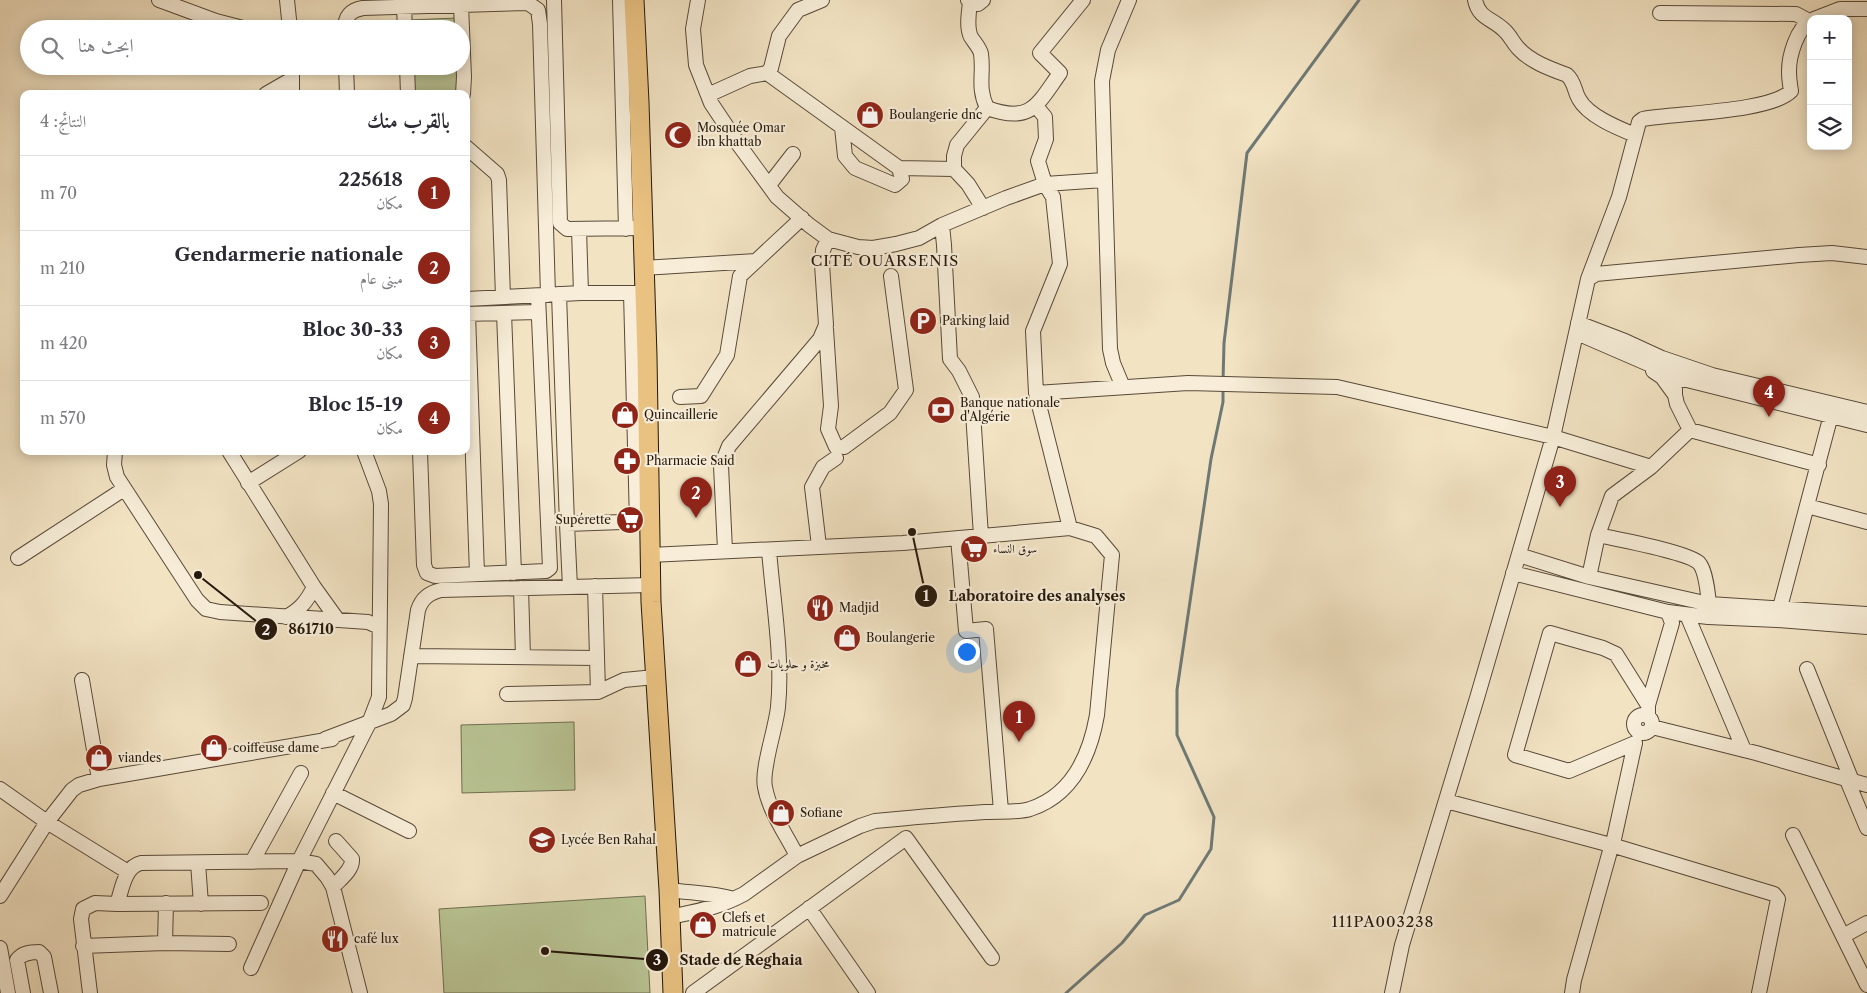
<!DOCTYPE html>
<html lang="ar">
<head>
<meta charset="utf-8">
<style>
	:root { --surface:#fff; --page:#f7f7f7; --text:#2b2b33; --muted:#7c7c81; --line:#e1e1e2; --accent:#8f2418 }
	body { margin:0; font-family:"Libre Caslon Text",Amiri,serif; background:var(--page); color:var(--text); direction:rtl }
	.controls { position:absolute; right:15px; top:15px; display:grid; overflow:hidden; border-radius:10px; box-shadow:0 2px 12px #0003 }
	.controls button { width:45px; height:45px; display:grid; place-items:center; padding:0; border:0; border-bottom:1px solid var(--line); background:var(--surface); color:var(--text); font:25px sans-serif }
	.you { position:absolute; left:966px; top:651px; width:18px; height:18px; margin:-12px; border:4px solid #fff; border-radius:50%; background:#1a73e8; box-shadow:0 0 0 8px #1a73e833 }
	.badge { display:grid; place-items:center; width:32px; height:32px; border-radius:50%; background:var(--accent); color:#fff; font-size:16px; font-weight:700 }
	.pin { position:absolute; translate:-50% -41px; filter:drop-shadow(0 1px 2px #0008) }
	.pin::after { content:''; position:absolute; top:26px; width:18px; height:15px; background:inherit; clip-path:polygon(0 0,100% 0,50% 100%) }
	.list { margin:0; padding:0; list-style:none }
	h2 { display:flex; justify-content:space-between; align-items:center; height:65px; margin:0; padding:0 20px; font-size:21px }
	h2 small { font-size:16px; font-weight:400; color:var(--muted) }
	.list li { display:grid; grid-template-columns:32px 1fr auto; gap:15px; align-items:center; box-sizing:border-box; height:75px; padding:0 20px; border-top:1px solid var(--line) }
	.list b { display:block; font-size:19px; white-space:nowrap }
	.list p { margin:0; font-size:16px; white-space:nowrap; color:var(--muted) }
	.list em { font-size:16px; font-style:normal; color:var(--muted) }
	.icon { flex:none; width:28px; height:28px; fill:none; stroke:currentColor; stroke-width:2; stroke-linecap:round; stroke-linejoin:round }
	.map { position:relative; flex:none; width:1867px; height:993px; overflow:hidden; direction:ltr }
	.search { position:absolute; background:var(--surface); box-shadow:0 2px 12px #0003; left:20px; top:20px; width:450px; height:55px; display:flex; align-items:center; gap:12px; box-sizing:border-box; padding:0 18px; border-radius:28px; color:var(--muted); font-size:19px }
	.panel { position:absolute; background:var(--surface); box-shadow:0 2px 12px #0003; left:20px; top:90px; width:450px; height:365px; border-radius:10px; direction:rtl }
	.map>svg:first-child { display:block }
	.green { fill:#b9c494; stroke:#6e6e50 }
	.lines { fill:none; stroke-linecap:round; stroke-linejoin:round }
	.stream { stroke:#6e7976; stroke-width:3 }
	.minor-casing { stroke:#584a39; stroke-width:16 }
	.major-casing { stroke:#24170b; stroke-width:21 }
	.minor { stroke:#f7edd8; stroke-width:14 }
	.major { stroke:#e9c282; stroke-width:19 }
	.labels { text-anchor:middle; stroke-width:4.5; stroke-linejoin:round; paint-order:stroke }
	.poi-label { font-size:12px; fill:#24170b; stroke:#f7edd8; text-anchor:start }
	.quarter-label { font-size:15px; letter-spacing:1px; fill:#24170b; stroke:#f7edd8 }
	.leader { fill:none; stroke:#24170b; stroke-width:2 }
	.callout-dot { fill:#24170b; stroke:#f7edd8; stroke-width:2 }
	.mark-label { font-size:15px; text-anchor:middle; font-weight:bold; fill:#fff }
	.callout-label { font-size:14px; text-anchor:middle; font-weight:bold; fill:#24170b; stroke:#f7edd8; stroke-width:4.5; stroke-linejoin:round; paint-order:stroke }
</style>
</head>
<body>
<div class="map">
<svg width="1867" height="993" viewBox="0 0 1867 993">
	<rect width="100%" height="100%" fill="#f2e3c3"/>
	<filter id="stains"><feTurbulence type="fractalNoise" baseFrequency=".004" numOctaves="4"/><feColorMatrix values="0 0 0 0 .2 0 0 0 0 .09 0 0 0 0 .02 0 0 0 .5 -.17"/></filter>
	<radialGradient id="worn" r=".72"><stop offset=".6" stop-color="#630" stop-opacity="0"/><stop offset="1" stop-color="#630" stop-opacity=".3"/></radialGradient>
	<path class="green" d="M457,18L458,29H410L409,20Z
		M411,66H459L460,94H412Z
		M574,722L575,790L462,793L461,725Z
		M645,896L650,993H444L439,909Z"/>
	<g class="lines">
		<path class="stream" d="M1223,381L1224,343L1247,153L1359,0
			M1066,993L1122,943L1145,915L1179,900L1211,849L1214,817L1177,735V690L1211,459L1223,402V388"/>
		<g class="minor-casing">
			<path id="minor" d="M159,0L216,21L247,29
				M287,0L290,29
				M554,0L560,223L567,229L642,228
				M620,0L626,229
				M698,0L693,29L696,65L711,103L739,145L777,197L809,225L828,239L858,247L873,248L896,244L919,238L942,225L1006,198L1045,184L1104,180
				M968,0L978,4L983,0
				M1475,0C1479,19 1492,18 1504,30C1510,35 1513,43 1519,49C1531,62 1551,69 1567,75C1575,82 1574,91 1579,99C1588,116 1618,128 1635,135
				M970,2C969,13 966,27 971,37C974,42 980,48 981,54C984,74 977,87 987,108C1031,124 1037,105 1060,73L1040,53L1083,0
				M461,5L464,77L463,94
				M404,8L405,29
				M1660,13L1796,14L1809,21
				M1814,19L1840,9H1867
				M345,29C345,16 351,10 363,8L528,3L538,10L540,24L548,295
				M292,66V94
				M346,66L347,94
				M407,66L408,94
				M767,73L899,168L902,179L895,185L855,168L845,156L842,127
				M266,94L292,79
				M708,95L750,76L767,73L771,68L779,36L798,10L822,0
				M1036,106L1045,117L1046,139L1038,161L1045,184L1053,197L1060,264L1033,331L1036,393L1070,528
				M466,147L497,174L499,180L503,297
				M899,168L954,169
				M769,185L793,154
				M983,208L968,184L954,169V156L957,145L987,108
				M942,225L944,245L950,359L959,371L972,397L981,536
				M579,229L581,293
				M643,268L756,261
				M1588,279L1619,197L1639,122L1643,119C1676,113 1771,112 1791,91C1790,85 1789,78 1789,71C1789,55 1797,29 1811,20
				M631,293L637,522
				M559,294L567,524L650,521
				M466,299L581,293H638
				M504,313L514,573
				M466,314L538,312
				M468,314L477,574
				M1578,323L1625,341L1662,358L1712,375L1867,412
				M826,329L831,406L828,429L836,447
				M1577,333L1683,379L1867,425
				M1653,371L1662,377L1675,395V383L1683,379
				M1123,387L1113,363L1110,349L1102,81L1108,50L1129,0
				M1036,393L1188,383L1337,387L1553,437L1651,467
				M1675,395L1677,404L1690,430
				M680,397L701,396L727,355L740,276L802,218
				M844,447L890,413L906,390L891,276
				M115,451L114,465L117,477L197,600L206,609L220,612L368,622L379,627
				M229,451L314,587L337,619
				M420,451L424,565L427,573L435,576L546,571L550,568L538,296
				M248,483L299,451
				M1807,506L1867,522
				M567,524L570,587
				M958,538L966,631L986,629L1001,811
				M819,546L812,487L823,467L836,458
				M725,550L721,466L729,446L820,339L826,325L822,264L823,250L828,239
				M769,550C773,601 783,658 778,707C776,728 761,770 765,787C769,811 786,834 797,856
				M650,555L903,543L1070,528L1096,536L1112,555L1097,715C1090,755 1073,795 1030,809C1019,813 998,811 985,812C955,814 926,816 897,819L875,821L860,826L797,856L744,894C718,908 698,911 670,917
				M1519,555L1589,577L1709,604L1867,614
				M18,558L124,489
				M1513,573L1668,612L1708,617L1777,620L1867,627
				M1589,577L1598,535
				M595,586L598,692
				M521,588L523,657
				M1709,604C1708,594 1706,571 1699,563C1688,552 1616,539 1598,535L1612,496L1651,467L1690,430L1819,465
				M1687,615L1744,750
				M1778,615L1831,415
				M286,617C300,610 307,601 314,587
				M411,656L597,658
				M1807,669L1852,781
				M82,680L99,779
				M507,694L598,692L624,680L655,677
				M1634 724a9 9 0 1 1 18 0a9 9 0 1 1-18 0Z
				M1648,716V705L1672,623L1668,612
				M1652,727L1756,753L1867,785
				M325,739L391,714L403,705L405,698L418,610C422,598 429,593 441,590L651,585
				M1847,780L1867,828
				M0,789L47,822L128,872
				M333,793L409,831
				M1446,801L1607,844
				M1793,835L1867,985
				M1614,839L1635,743L1569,771L1515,755L1550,633L1603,648L1616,654L1648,705
				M1618,847L1774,894L1778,899L1759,993
				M253,860L301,773
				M198,863L201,904
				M333,887C340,879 353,870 352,859L336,841
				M669,890C691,893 713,893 734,899
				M0,896L47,822L72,790L79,785L99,779L332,739
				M117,904L261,903
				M809,908L868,993
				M1843,936L1867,923
				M165,943L166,903
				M83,946L165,943L229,944
				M0,948L8,993
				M23,993L17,960C22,953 30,952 39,952L44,957L51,993
				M90,993L81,919L83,909L95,903L117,904C122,890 124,867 141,863L299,861L251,968
				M360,993L333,887L327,877L316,864L299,861L369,723L379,697L381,504L379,491L364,451
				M693,993L906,838L992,958
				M1392,993L1402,945L1477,698L1553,437L1588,279L1596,274L1799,255L1832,253L1867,257
				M1572,993L1574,980L1610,851"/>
		</g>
		<g class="major-casing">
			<path id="major" d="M634,0L639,102L647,356L651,602L669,890L673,993"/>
		</g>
		<use href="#minor" class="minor"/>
		<use href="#major" class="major"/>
	</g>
	<defs>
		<g id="shop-disc" transform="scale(1.4375)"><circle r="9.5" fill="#8f2418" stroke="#f7edd8"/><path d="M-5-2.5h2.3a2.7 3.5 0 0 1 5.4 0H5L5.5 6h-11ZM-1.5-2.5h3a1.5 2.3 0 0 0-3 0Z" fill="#fff"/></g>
		<g id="mosque-disc" transform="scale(1.4375)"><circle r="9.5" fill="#8f2418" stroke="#f7edd8"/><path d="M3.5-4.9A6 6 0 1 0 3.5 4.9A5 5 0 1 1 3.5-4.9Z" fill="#fff"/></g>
		<g id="parking-disc" transform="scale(1.4375)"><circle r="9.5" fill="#8f2418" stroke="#f7edd8"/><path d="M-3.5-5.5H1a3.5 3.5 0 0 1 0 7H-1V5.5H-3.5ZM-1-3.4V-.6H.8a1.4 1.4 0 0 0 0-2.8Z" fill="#fff"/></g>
		<g id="bank-disc" transform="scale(1.4375)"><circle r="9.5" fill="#8f2418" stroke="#f7edd8"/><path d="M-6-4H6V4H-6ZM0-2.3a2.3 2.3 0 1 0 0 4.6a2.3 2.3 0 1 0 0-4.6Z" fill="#fff"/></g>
		<g id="pharmacy-disc" transform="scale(1.4375)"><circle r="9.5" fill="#8f2418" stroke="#f7edd8"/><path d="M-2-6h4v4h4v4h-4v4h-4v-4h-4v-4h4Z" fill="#fff"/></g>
		<g id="supermarket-disc" transform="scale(1.4375)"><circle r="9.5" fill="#8f2418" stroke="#f7edd8"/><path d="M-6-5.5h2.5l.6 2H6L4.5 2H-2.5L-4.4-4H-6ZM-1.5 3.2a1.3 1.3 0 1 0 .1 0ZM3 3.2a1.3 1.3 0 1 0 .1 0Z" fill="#fff"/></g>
		<g id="restaurant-disc" transform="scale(1.4375)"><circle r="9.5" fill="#8f2418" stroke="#f7edd8"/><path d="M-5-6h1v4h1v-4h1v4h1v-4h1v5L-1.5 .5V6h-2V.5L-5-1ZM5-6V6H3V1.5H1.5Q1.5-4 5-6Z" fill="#fff"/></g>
		<g id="school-disc" transform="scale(1.4375)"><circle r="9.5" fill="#8f2418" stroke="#f7edd8"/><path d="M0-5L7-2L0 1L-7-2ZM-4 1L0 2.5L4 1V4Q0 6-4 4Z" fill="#fff"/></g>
	</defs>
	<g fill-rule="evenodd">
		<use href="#shop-disc" x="870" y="115"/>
		<use href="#mosque-disc" x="678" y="135"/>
		<use href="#parking-disc" x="923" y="321"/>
		<use href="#bank-disc" x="941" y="410"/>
		<use href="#shop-disc" x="625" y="415"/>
		<use href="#pharmacy-disc" x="627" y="461"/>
		<use href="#supermarket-disc" x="630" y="520"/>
		<use href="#supermarket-disc" x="974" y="549"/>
		<use href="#restaurant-disc" x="820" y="608"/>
		<use href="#shop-disc" x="847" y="638"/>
		<use href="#shop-disc" x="748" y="664"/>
		<use href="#shop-disc" x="214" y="748"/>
		<use href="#shop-disc" x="99" y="758"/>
		<use href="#shop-disc" x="781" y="813"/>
		<use href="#school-disc" x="542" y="840"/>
		<use href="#shop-disc" x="703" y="925"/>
		<use href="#restaurant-disc" x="335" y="939"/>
	</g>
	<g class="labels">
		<g class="poi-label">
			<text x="889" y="119">Boulangerie dnc</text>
			<text x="697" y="132">Mosquée Omar<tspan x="697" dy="14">ibn khattab</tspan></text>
			<text x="942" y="325">Parking laid</text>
			<text x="960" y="407">Banque nationale<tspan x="960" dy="14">d'Algérie</tspan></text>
			<text x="644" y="419">Quincaillerie</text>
			<text x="646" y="465">Pharmacie Said</text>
			<text x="611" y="524" text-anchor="end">Supérette</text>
			<text x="993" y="553">سوق النساء</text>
			<text x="839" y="612">Madjid</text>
			<text x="866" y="642">Boulangerie</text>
			<text x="767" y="668">مخبزة و حلويات</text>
			<text x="233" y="752">coiffeuse dame</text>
			<text x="118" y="762">viandes</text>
			<text x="800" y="817">Sofiane</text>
			<text x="561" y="844">Lycée Ben Rahal</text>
			<text x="722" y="922">Clefs et<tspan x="722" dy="14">matricule</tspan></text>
			<text x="354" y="943">café lux</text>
		</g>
		<g class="quarter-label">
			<text x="885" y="266">CITÉ OUARSENIS</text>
			<text x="1383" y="927">111PA003238</text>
		</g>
	</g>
	<path class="leader" d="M912 532L926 596M198 575L266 629M545 951L657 960"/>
	<g class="callout-dot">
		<circle cx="912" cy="532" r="5"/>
		<circle cx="198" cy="575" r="5"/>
		<circle cx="545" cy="951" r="5"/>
		<circle cx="926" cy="596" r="12"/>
		<circle cx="266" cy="629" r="12"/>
		<circle cx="657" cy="960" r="12"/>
	</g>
	<g class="mark-label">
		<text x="926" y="601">1</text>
		<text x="266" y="635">2</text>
		<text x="657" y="965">3</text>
	</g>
	<g class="callout-label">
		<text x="1037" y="601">Laboratoire des analyses</text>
		<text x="311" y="634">861710</text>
		<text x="741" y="965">Stade de Reghaia</text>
	</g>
	<rect width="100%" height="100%" filter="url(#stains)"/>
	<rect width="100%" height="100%" fill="url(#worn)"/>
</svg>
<div class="controls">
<button>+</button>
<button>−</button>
<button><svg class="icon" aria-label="layers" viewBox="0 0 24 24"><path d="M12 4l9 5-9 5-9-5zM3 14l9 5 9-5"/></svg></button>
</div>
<div class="you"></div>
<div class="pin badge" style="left:1019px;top:742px">1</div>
<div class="pin badge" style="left:696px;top:518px">2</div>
<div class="pin badge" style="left:1560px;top:507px">3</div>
<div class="pin badge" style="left:1769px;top:417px">4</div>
<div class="search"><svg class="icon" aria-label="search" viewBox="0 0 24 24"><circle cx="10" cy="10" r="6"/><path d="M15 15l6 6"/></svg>ابحث هنا</div>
<section class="panel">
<h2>بالقرب منك<small>النتائج: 4</small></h2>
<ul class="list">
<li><span class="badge">1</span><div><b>225618</b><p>مكان</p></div><em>70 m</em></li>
<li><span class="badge">2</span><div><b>Gendarmerie nationale</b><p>مبنى عام</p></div><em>210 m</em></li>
<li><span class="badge">3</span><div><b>Bloc 30-33</b><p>مكان</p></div><em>420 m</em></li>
<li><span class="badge">4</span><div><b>Bloc 15-19</b><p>مكان</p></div><em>570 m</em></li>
</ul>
</section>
</div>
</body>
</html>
